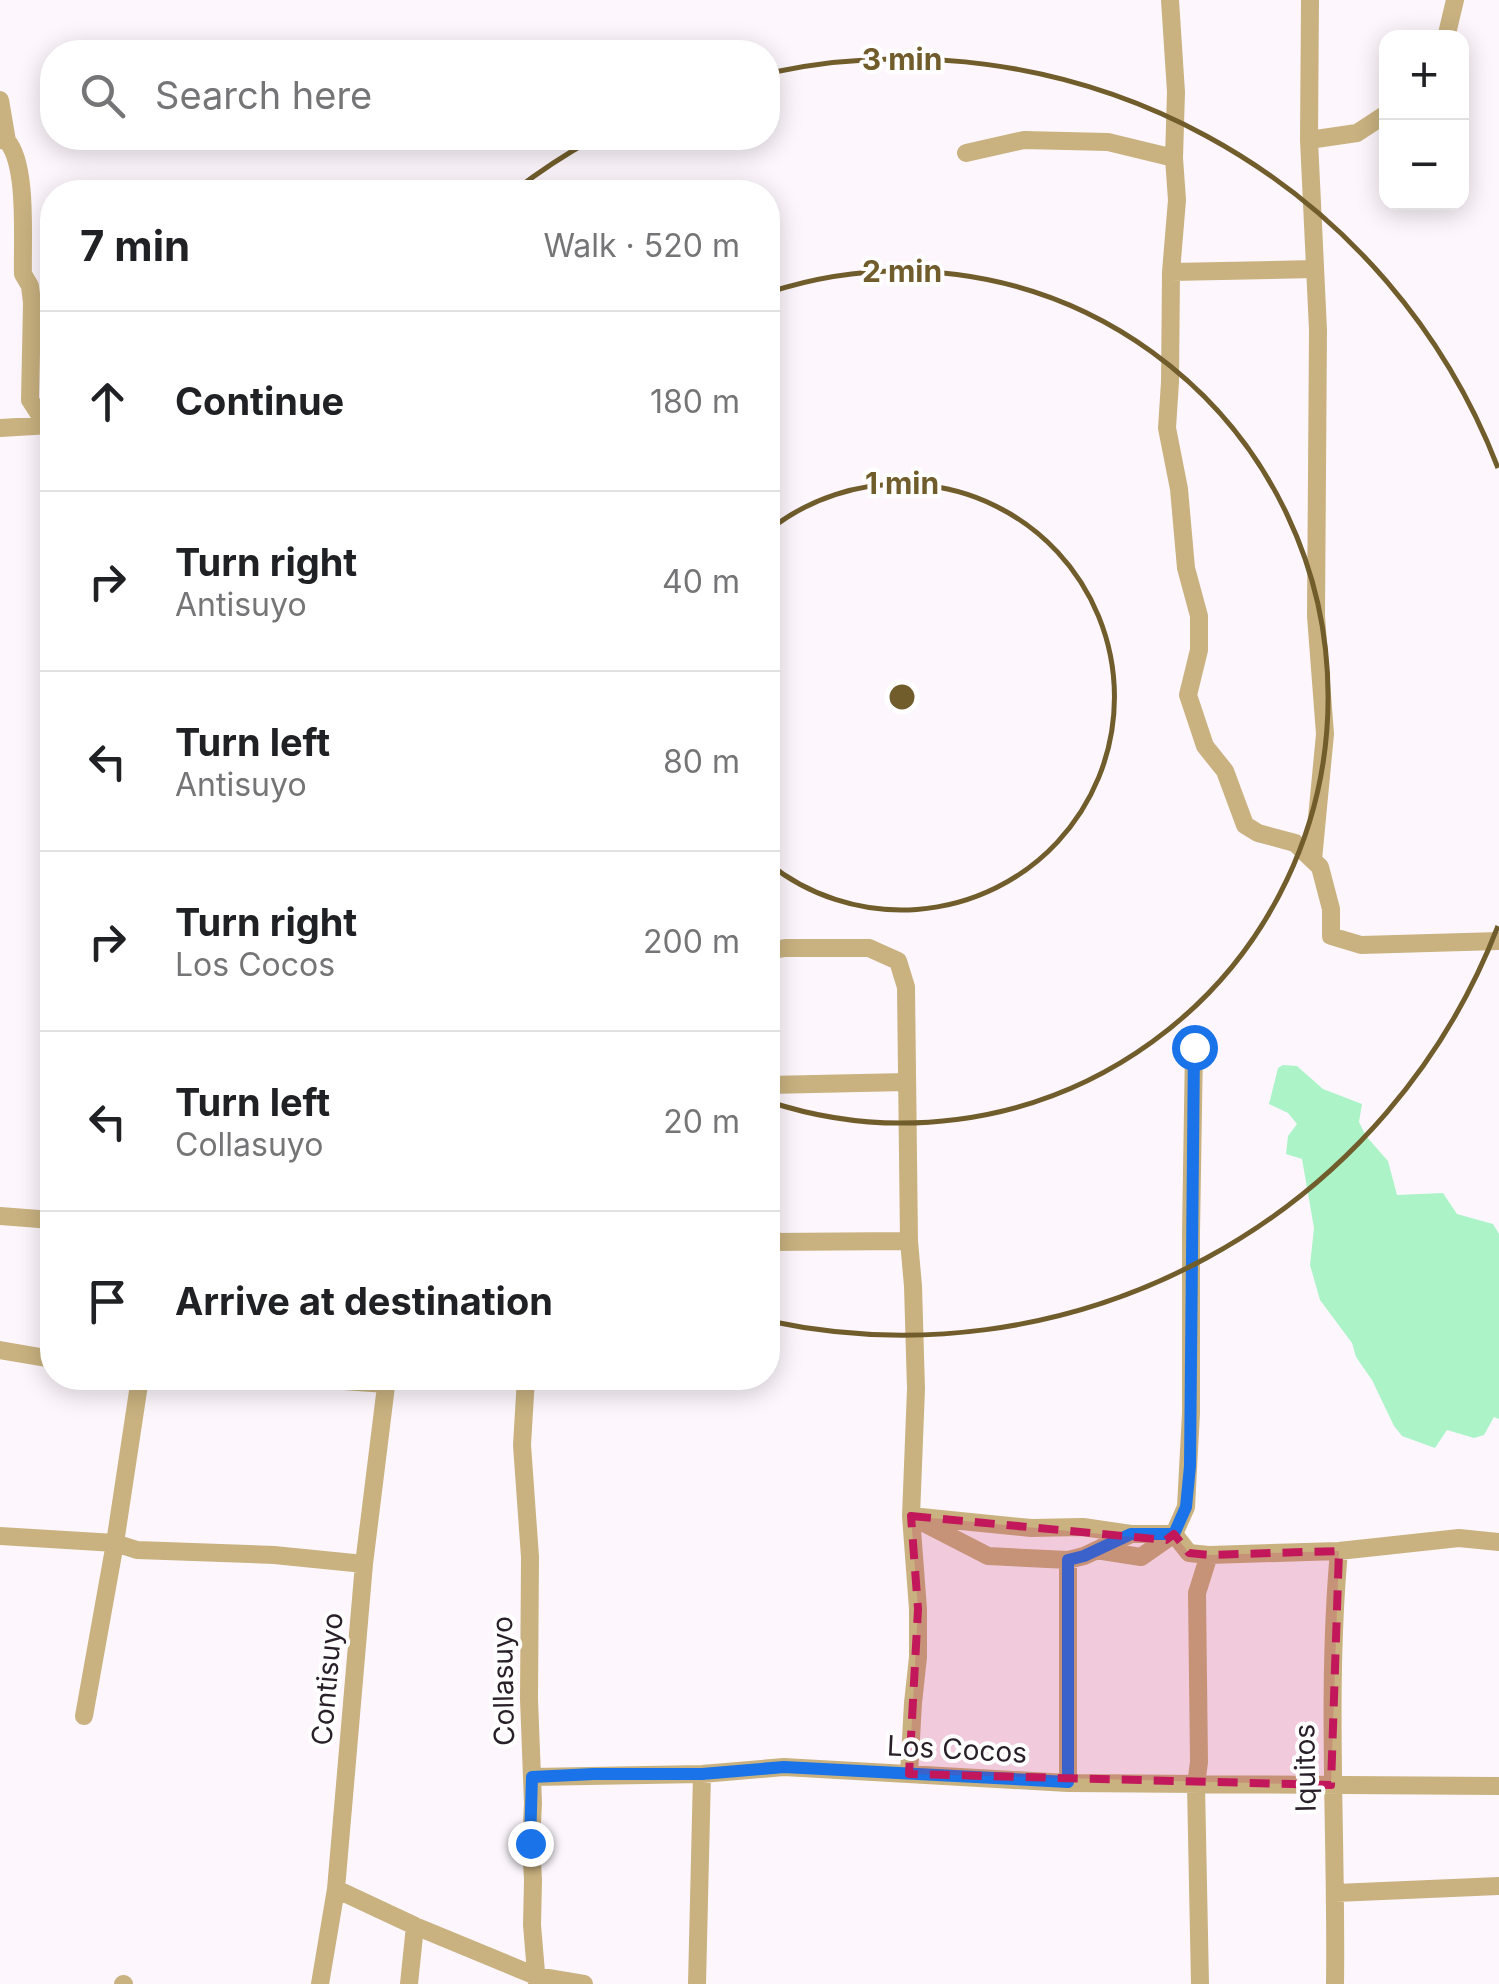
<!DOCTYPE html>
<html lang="en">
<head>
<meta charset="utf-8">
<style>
	:root { --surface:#fff; --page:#f2f2f2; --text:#202124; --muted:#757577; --line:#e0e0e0 }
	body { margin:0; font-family:Inter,sans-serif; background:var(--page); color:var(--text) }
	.controls { position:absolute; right:30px; top:30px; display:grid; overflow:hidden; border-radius:20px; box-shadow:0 5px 25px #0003 }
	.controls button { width:90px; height:90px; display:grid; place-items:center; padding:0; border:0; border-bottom:2px solid var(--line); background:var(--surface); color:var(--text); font:50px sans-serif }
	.stop { position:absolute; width:30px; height:30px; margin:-22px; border:8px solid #1a73e8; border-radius:50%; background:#fff }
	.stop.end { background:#1a73e8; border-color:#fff; box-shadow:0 2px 10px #0008 }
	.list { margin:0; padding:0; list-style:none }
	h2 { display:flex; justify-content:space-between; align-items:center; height:130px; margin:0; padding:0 40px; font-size:42px }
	h2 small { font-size:32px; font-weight:400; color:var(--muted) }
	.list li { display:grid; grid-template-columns:65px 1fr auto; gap:30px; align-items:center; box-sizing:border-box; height:180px; padding:0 40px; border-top:2px solid var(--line) }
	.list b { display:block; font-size:38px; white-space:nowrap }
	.list p { margin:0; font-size:32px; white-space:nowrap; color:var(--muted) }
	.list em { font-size:32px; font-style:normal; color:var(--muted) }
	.icon { flex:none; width:55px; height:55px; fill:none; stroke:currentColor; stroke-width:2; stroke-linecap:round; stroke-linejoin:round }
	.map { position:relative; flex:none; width:1499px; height:1984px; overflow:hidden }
	.search { position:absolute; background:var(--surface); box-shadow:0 5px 25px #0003; left:40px; top:40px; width:740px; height:110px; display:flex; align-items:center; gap:25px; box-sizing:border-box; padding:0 35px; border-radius:40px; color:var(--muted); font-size:38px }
	.panel { position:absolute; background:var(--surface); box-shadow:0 5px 25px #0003; left:40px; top:180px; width:740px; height:1210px; border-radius:40px }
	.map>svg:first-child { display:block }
	.green { fill:#acf3c8 }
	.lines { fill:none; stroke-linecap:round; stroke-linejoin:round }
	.minor { stroke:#c9b280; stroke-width:18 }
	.route { stroke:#1a73e8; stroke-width:12 }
	.marked { fill:#c2185b; fill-opacity:0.2; stroke:#c2185b; stroke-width:8; stroke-dasharray:20 12; stroke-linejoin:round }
	.ring { fill:none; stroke:#715d2c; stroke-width:5 }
	.labels { text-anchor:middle; stroke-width:8; stroke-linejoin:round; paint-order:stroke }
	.street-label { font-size:28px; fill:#291f29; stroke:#fff }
	.centre { fill:#715d2c; stroke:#fff; stroke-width:5 }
	.ring-label { font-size:30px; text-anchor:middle; font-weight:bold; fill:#715d2c; stroke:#fff; stroke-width:8; stroke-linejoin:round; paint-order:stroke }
</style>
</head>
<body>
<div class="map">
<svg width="1499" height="1984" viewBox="0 0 1499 1984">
	<rect width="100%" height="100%" fill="#fdf7fd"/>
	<path class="green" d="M1283,1065L1297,1066L1323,1089L1362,1104L1359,1122L1366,1136L1388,1161L1397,1195L1443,1193L1457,1214L1493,1224L1499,1234V1419L1494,1417L1484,1435L1474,1438L1447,1430L1435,1448L1402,1436L1394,1426L1372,1380L1356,1357L1352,1343L1320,1300L1310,1265L1314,1228L1302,1159L1286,1154L1288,1136L1297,1124L1288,1113L1269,1104L1278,1068Z"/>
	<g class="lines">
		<path class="minor" d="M1170,0L1176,92L1174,158L1177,200L1171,272L1170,382L1167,428L1179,489L1186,568L1199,616V650L1188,695L1205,746L1225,771L1245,825L1258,833L1295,843L1320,867L1331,909V936L1361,945L1499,941
			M1310,0L1309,140L1318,330L1316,616L1325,734L1313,860
			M1446,38L1455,0
			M0,100L7,141
			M0,140L7,141C28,165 22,240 23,274L30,286L32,303L30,400L39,414L52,425
			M1309,140L1357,133L1386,114
			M966,153L1024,140L1108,142L1174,158
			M1171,272L1315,269
			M0,428L51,425
			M768,951L785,948H869L898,961L906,987L909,1241L913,1286L916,1389L911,1516L918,1609V1657L913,1703L909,1774
			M768,1085L907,1082
			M0,1216L52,1220
			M768,1242L909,1241
			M0,1350L52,1359
			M140,1378L115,1543L137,1550L274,1555L364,1564
			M301,1378L386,1384
			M526,1378L522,1445L530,1557L529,1699L533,1803L531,1843L533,1880L532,1925L537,1984
			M911,1516L1031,1528L1083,1527L1131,1534H1174
			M920,1521L988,1556L1068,1560
			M1174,1534L1189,1553L1209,1555L1339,1551L1459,1538L1499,1542
			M0,1536L115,1543L84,1716
			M1096,1550L1141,1557L1174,1534L1186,1507L1191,1413V1233L1194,1047
			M532,1777L702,1774L784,1767L1068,1783L1499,1786
			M1068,1783V1560L1084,1556L1131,1534
			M336,1889L415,1926L536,1976L584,1984
			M1336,1893L1499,1886
			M123,1984H124
			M320,1984L336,1889L364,1564L387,1378
			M409,1984L415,1926
			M697,1984L702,1774
			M1200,1984L1196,1785L1199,1762L1197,1593L1209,1555
			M1335,1984C1337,1839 1326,1695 1339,1551"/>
	</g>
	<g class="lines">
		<path class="route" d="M530,1843L532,1777L594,1774H702L784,1767L1068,1782V1560L1084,1556L1131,1534H1174L1186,1507L1190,1466L1194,1047"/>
	</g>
	<path class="marked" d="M911,1516L1166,1540L1174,1534L1189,1553L1209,1555L1339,1551L1331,1785L909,1774L918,1609Z"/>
	<g class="ring">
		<path d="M768 531A213 213 0 1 1 768 863"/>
		<path d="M770 292A426 426 0 1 1 770 1102"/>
		<path d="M1498 926A638 638 0 0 1 769 1321M514 191A638 638 0 0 1 593 139M769 73A638 638 0 0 1 1498 468"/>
	</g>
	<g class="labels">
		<g class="street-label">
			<text transform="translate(327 1679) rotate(-85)" y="10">Contisuyo</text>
			<text transform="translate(503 1681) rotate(-91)" y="10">Collasuyo</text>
			<text transform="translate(957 1749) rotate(3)" y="10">Los Cocos</text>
			<text transform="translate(1305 1768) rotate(-91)" y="10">Iquitos</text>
		</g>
	</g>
	<circle cx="902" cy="697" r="15" class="centre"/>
	<g class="ring-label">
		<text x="902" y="70">3 min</text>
		<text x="902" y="282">2 min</text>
		<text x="902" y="494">1 min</text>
	</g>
</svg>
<div class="controls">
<button>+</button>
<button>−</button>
</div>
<div class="stop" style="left:1194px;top:1047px"></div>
<div class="stop end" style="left:530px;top:1843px"></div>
<div class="search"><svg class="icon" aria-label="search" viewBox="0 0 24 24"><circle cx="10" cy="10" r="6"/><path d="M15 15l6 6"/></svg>Search here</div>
<section class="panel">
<h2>7 min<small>Walk · 520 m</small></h2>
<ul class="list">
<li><svg class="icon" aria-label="ahead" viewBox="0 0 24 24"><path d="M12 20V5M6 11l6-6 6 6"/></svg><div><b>Continue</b></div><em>180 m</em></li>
<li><svg class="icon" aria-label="right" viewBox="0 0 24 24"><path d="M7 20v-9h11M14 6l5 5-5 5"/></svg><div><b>Turn right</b><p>Antisuyo</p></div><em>40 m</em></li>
<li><svg class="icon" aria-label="left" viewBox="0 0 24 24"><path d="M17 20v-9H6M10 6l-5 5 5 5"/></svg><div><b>Turn left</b><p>Antisuyo</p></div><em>80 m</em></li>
<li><svg class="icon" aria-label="right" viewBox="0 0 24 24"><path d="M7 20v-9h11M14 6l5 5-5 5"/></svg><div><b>Turn right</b><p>Los Cocos</p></div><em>200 m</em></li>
<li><svg class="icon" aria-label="left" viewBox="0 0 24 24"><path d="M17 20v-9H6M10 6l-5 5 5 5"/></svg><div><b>Turn left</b><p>Collasuyo</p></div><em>20 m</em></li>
<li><svg class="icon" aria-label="arrive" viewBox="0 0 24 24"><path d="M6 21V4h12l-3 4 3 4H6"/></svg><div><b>Arrive at destination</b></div></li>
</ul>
</section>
</div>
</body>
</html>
